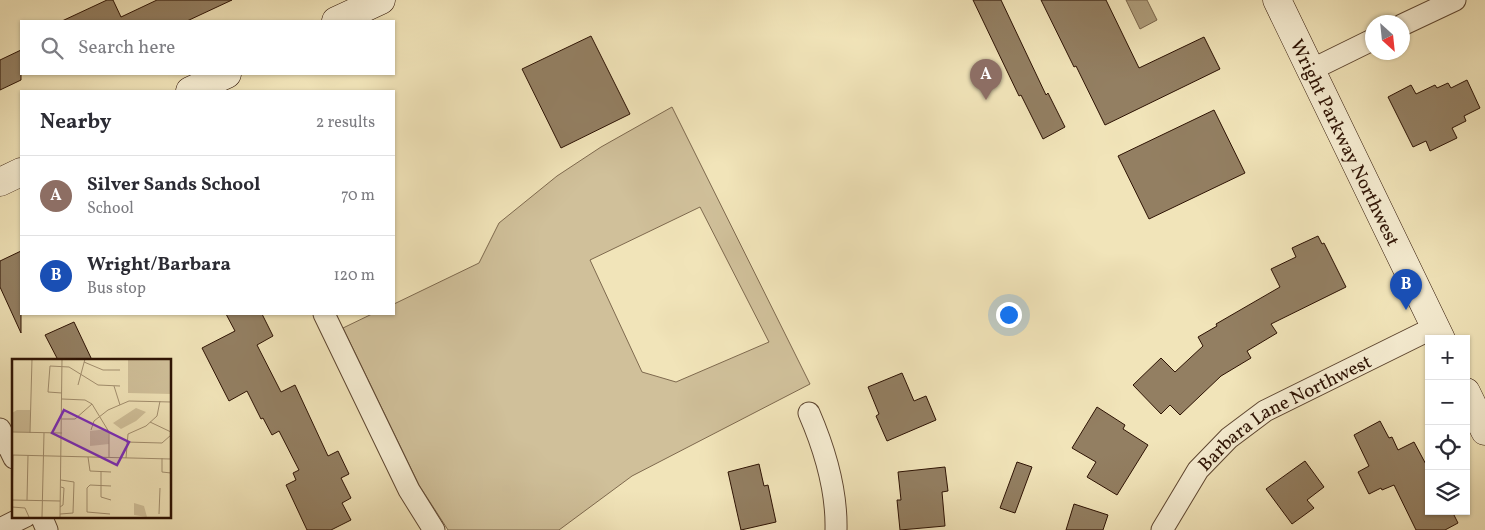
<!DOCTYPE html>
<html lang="en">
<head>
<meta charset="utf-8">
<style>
	:root { --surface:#fff; --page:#f7f7f7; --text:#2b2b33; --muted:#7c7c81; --line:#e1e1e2; --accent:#7c3aed }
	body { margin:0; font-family:Vollkorn,serif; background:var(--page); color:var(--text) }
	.controls { position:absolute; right:15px; bottom:15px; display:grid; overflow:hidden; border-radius:0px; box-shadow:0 1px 4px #0004 }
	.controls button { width:45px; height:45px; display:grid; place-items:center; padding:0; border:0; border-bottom:1px solid var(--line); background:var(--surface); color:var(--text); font:25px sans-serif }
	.compass { position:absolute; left:1365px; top:15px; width:45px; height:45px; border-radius:50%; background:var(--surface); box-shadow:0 1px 4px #0004; rotate:153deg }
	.you { position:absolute; left:1008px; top:314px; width:18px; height:18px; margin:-12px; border:4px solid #fff; border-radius:50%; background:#1a73e8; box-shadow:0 0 0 8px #1a73e833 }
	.badge { display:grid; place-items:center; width:32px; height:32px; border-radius:50%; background:var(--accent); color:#fff; font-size:16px; font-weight:700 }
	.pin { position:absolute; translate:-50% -41px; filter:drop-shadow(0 1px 2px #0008) }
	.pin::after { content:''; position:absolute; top:26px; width:18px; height:15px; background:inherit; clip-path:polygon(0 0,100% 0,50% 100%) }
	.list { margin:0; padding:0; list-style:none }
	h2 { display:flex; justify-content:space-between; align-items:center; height:65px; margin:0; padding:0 20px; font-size:21px }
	h2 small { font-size:16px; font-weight:400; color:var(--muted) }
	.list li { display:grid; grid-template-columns:32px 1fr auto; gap:15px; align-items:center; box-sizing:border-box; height:80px; padding:0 20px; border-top:1px solid var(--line) }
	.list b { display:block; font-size:19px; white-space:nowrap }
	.list p { margin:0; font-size:16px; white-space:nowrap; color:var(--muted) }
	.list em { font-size:16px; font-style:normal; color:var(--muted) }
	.icon { flex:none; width:28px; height:28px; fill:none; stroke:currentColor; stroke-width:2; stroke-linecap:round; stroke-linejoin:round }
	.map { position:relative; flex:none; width:1485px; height:530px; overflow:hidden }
	.search { position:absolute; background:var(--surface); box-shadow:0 1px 4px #0004; left:20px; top:20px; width:375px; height:55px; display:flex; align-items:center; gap:12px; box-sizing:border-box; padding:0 18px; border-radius:0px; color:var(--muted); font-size:19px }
	.panel { position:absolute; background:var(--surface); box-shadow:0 1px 4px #0004; left:20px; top:90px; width:375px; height:225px; border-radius:0px }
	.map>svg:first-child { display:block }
	.green { fill:#d0c09a; stroke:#7e694e; fill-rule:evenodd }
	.water { fill:#ae9d7b; stroke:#7a654b }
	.building { fill:#937f62; stroke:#2d1203 }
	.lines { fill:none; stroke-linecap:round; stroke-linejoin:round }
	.street-casing { stroke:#5e4630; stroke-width:23 }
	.secondary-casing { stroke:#2d1203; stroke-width:29 }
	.street { stroke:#f6edd2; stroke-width:21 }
	.secondary { stroke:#f6edd2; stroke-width:28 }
	.labels { text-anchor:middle; stroke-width:4; stroke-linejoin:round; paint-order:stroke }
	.street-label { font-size:19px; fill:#2d1203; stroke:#f6edd2 }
	.inset-road { fill:none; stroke:#a39070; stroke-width:1 }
	.view { fill:#7b2cbf; fill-opacity:0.15; stroke:#7b2cbf; stroke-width:2.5 }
	.inset-edge { fill:none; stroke:#2d1203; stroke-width:2.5 }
</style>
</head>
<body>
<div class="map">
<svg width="1485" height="530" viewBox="0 0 1485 530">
	<rect width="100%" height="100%" fill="#f1e4b9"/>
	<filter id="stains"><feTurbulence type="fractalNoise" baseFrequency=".004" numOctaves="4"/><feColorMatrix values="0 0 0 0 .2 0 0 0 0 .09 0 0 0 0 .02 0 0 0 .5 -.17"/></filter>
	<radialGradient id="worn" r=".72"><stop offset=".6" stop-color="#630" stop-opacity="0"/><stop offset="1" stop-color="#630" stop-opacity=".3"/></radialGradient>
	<path class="green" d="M672,107L810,384L632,476L559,530H448L419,485L343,328L372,314H394V304L479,263L499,223L557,176L601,147ZM700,207L769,342L676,382L642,372L590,260Z"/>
	<path class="water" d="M1126,0H1147L1157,20L1140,29Z"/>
	<path class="building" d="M107,0H113L121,17L157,0H232L187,21H62Z
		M973,0H1001L1046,95L1048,93L1065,127L1043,139L1021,95L1019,96Z
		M1041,0H1106L1139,68L1204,37L1220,69L1105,125L1076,66L1074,67Z
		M591,36L630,114L561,148L522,69Z
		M21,50V80L0,90V60Z
		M1467,80L1480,108L1464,116L1466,121L1452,128L1457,138L1430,151L1426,141L1413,147L1388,97L1411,85L1416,94L1435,85L1437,88L1448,83L1451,88Z
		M1214,110L1245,173L1149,219L1118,156Z
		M1318,236L1322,244L1324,243L1346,287L1271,324L1277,333L1247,351L1251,358L1221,376L1180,415L1170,405L1161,414L1133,385L1161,358L1175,372L1203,346L1198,337L1217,326L1216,324L1280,287L1271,269L1296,257L1292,248Z
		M21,251V333L0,287V261Z
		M226,314H262L273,336L257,345L281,392L295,385L328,456L338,451L349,474L341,478L351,498L342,503L351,520L331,530H307L286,485L296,480L293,473L299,470L279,431L272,435L263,418L261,419L247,391L229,401L202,348L235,331Z
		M74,322L92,360H58L45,335Z
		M902,373L914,401L926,396L936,420L887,441L876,416L879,414L868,387Z
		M1097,407L1125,425L1123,429L1148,445L1117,495L1087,477L1096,462L1072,448Z
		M1380,421L1389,438L1392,437L1398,450L1414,442L1429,470V511H1452L1458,523L1445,530H1416L1394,485L1382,490L1381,488L1369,494L1358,472L1369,466L1354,435Z
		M1305,461L1324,487L1307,500L1314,508L1292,524L1266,489Z
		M1017,462L1032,467L1015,513L1000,508Z
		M759,464L764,486L768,485L776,522L741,530L728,472Z
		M945,467L948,491L942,492L945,526L900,530L897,500H901L898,472Z
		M1074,504L1108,515L1103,530H1066Z"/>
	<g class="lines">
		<g class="street-casing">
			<g id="street">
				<path d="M1402,25L1455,0"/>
				<path d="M1311,70L1372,40"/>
				<path d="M324,314L409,490L434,530"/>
				<path d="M809,413C825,450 837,489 836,530"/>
				<path d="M0,429L14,458"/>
				<path d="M41,516L47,530"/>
				<path d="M0,529L26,516"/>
				<path id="s1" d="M1162,530L1198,470L1229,438L1265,411L1435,327"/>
			</g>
		</g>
		<g class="secondary-casing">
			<g id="secondary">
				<path id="s2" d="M1277,0L1441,339"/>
				<path d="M336,21L381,0"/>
				<path d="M190,91L227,74"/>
				<path d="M0,182L21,172"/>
				<path d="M1466,392L1485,431"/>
			</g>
		</g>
		<use href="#street" class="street"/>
		<use href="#secondary" class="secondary"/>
	</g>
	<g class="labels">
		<g class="street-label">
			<text dy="7" stroke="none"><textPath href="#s2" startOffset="158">Wright Parkway Northwest</textPath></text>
			<text dy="7" stroke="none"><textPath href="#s1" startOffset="175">Barbara Lane Northwest</textPath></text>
		</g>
	</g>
	<g transform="translate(12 359)">
		<rect width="159" height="159" fill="#f1e4b9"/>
		<path d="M116,0H159V35L116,34ZM124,49L134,53L124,62L109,70L101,64ZM5,51H18V73H0V54ZM96,70L97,85L78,87V72ZM122,144L132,147L135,158L122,156Z" fill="#d0c09a"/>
		<path class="inset-road" d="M72,3L91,11H108M66,26L73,0M102,27L108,46M50,34L36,33L38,7L57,8L86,26L108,27M50,40L73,41L80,45L97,73V98M50,60H63L80,45M138,63L159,73M79,71L82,62L96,51L117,42L159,43M0,73L50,74M18,74L20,0M114,83L150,84L159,76M0,96L159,100M76,98L78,112L99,113M114,99L116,75L134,67L145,57L148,42M150,99V113L159,114M89,112V138L99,141M0,141L48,142M15,141L16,96M0,148L13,149L17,158M48,148L51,146L52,129L49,128M0,154L1,96M48,155L61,154L62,123L49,121M98,155L75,153V129L78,126L99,127M147,155L148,129M30,158L32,74M48,158L50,0"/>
		<path class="view" d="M52,51L117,83L105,106L40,74Z"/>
		<rect width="159" height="159" class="inset-edge"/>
	</g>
	<rect width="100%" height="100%" filter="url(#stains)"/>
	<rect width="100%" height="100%" fill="url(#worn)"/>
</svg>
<div class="controls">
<button>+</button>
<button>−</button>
<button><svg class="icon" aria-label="locate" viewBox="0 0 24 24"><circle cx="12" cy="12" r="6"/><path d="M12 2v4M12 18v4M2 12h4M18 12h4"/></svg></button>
<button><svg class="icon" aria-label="layers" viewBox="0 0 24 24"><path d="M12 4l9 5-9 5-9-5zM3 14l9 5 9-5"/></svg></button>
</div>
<svg class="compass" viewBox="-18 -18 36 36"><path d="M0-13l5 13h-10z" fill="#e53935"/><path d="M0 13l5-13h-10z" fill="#7c7c81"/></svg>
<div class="you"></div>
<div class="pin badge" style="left:986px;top:100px;background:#8d6e63">A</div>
<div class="pin badge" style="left:1406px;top:310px;background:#1a4fb4">B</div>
<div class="search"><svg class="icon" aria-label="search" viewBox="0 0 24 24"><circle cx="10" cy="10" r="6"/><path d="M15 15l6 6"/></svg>Search here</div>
<section class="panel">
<h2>Nearby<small>2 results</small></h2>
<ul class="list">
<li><span class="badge" style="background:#8d6e63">A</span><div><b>Silver Sands School</b><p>School</p></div><em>70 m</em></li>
<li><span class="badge" style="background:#1a4fb4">B</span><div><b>Wright/Barbara</b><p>Bus stop</p></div><em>120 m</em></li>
</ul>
</section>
</div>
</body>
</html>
